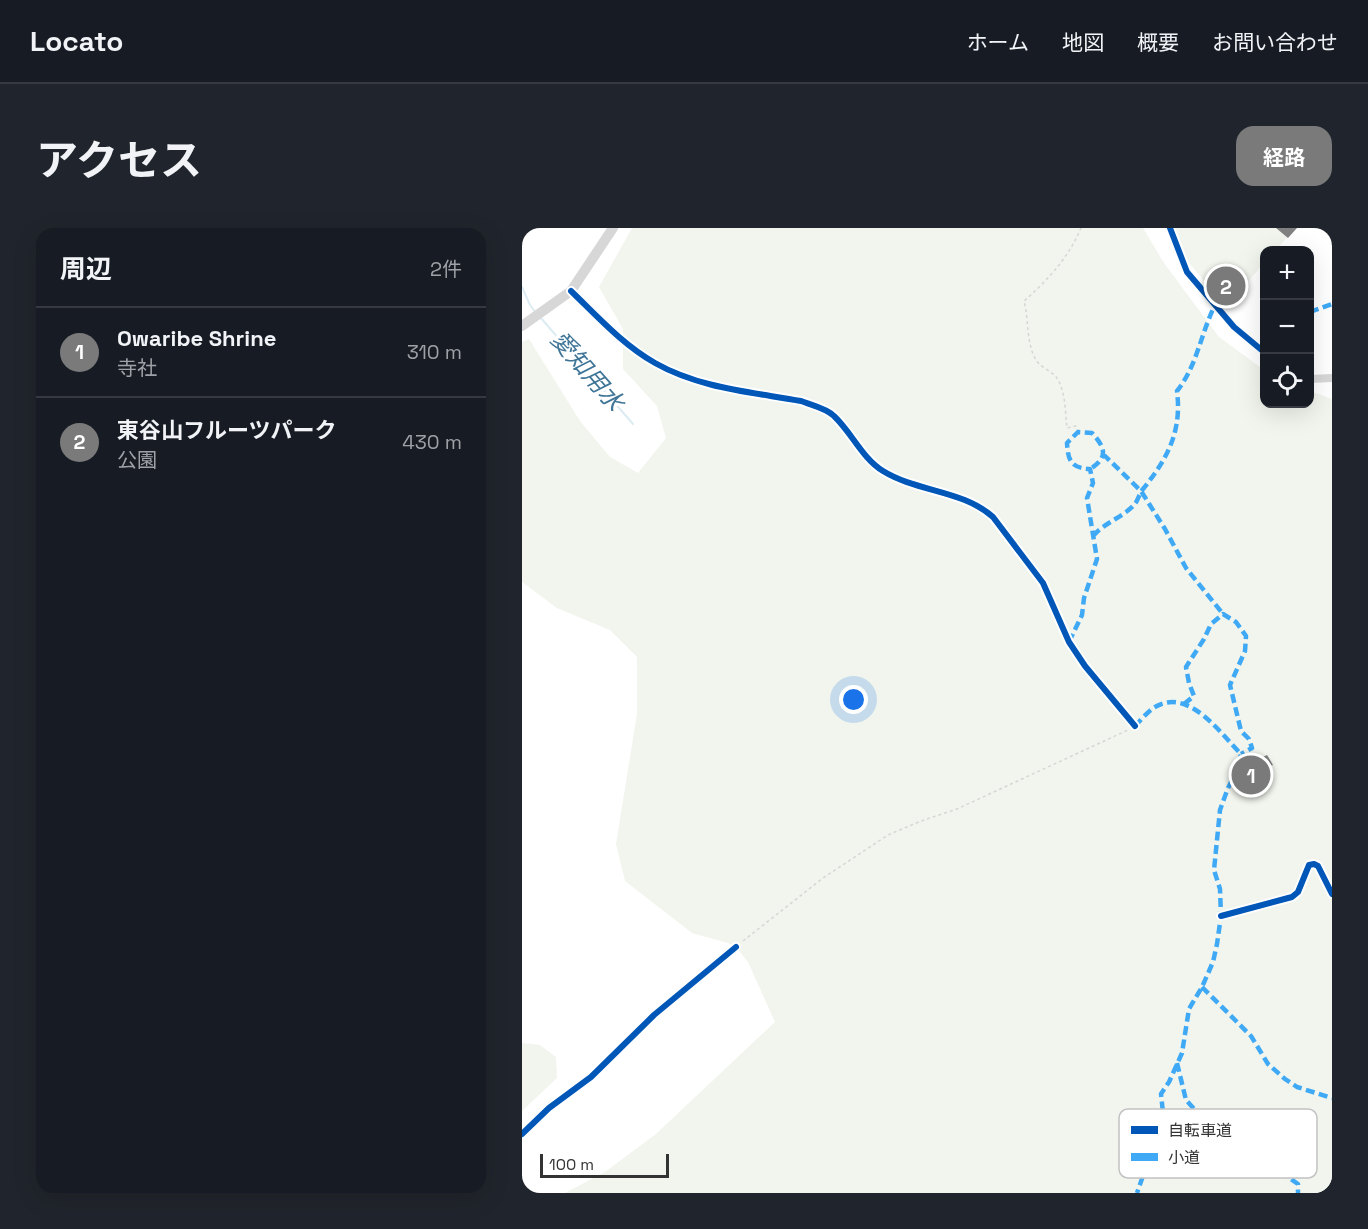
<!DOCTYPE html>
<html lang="ja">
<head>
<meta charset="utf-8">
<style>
	:root { --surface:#171b24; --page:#20242c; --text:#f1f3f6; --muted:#9ea1a6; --line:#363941; --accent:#7a7a7a }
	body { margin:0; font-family:"Space Grotesk","Noto Sans JP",sans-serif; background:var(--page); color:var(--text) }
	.controls { position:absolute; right:18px; top:18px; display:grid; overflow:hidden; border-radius:12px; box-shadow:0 6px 24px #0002 }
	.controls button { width:54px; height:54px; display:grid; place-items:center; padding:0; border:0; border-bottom:2px solid var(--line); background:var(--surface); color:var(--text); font:30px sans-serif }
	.scale { position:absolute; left:18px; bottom:15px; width:129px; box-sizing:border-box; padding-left:6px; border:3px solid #333; border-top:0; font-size:16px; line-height:21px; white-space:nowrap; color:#333; -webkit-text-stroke:4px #fff; paint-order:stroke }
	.you { position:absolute; left:332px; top:472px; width:21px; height:21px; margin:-15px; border:4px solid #fff; border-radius:50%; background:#1a73e8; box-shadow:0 0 0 9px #1a73e833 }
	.badge { display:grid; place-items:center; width:39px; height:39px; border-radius:50%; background:var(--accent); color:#fff; font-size:20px; font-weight:700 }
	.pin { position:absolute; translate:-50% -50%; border:3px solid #fff; box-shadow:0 2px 6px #0006 }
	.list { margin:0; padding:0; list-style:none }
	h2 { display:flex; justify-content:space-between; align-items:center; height:78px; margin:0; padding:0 24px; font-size:26px }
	h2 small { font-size:20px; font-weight:400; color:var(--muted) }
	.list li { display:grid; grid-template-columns:39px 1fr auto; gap:18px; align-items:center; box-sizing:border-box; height:90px; padding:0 24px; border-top:2px solid var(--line) }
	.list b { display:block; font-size:22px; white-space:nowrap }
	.list p { margin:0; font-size:20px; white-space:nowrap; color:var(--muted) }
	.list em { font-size:20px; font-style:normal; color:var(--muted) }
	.icon { flex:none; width:33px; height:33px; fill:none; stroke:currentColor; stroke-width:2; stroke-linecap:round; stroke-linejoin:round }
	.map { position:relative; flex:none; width:810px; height:965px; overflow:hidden; border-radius:18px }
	header { display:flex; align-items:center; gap:36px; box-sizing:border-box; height:84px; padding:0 30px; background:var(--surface); border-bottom:2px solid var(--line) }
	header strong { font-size:28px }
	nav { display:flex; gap:33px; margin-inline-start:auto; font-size:21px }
	.intro { display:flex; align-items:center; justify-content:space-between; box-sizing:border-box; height:144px; padding:0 36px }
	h1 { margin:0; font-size:42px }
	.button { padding:15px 27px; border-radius:18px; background:var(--accent); color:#fff; font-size:21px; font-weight:700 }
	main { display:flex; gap:36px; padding:0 36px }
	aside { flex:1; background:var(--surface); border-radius:18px; box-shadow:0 6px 24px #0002 }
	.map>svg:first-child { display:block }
	.green { fill:#f1f5ed }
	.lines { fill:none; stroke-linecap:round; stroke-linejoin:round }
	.stream { stroke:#ddebf3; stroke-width:2 }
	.building { fill:#818181 }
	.path { stroke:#d6d6d6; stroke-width:1.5; stroke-dasharray:3 3; stroke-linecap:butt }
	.minor { stroke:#d7d7d7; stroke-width:8 }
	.tertiary { stroke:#d7d7d7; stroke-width:10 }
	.quiet { stroke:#3fa9f5; stroke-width:4.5; stroke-dasharray:9 4.5; stroke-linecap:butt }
	.cycleway-casing { stroke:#fff; stroke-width:10 }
	.cycleway { stroke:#0057b8; stroke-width:6 }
	.labels { text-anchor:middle; stroke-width:6; stroke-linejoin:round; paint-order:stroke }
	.water-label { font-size:24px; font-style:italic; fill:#3f7597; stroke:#fff }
	.key { fill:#fff; stroke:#c2c2c2; stroke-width:1.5 }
	.key-label { font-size:16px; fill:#333 }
</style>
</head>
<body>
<header>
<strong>Locato</strong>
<nav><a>ホーム</a><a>地図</a><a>概要</a><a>お問い合わせ</a></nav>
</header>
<div class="intro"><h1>アクセス</h1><a class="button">経路</a></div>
<main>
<aside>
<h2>周辺<small>2件</small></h2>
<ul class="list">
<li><span class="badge">1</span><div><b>Owaribe Shrine</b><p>寺社</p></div><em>310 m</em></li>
<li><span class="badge">2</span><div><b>東谷山フルーツパーク</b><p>公園</p></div><em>430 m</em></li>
</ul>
</aside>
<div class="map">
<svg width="810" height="965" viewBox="0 0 810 965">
	<rect width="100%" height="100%" fill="#fff"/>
	<path class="green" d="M110,0H621L642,35L697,109L742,142V176H788V163L810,171V965H43L83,944L134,906L253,794L226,734L214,719L206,715L170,705L103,653L94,616L115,486V429L88,402L35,380L0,354V114L7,111L58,193L88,229L116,245L144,210L135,178L101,141V101L77,59Z
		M648,0H773L754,22H742V35L704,79L668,36Z
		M0,815L18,817L34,829L35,850L0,883Z"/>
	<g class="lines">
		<path class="stream" d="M0,59L8,77L14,85
			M18,89L111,196"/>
	</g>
	<path class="building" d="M754,0H775L766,10Z
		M745,527L751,537L744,540L745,542L722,552L716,541L733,530L735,532Z"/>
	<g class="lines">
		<path class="path" d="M556,204L554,198L545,200C543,184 544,165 535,150C530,143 519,140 514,132C504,115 507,92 502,73C525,53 547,29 559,0
			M221,713L301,650L366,607L399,593L435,581L606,502"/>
		<path class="minor" d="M648,0L665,44L712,99L742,124
			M49,63C75,88 101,117 133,135C177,160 229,164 279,173C289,177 304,180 312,188C330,205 340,230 361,243C395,264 441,262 471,289L521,355L547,414L563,438L613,498
			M788,151L810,150
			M699,688L770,669L776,664L787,637L792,636L796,638L810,666
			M0,906L27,880L69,849L132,787L214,719"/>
		<path class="tertiary" d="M0,98L49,63L91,0"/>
		<path class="quiet" d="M788,84L810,76
			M581,226L619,263L643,301L664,340L701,386
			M571,308C582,295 601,289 612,277C616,273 617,266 621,261C646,230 660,203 655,163C675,138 679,105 693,77
			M547,414L560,387L562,370L575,331L565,270L571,255L568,241C549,240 546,233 545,215L556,204L570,205C584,220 586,230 568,241
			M662,476L672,468L667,455L664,439L682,411L689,396L701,386L714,394L724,408L723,423L708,457L719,503L727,511L730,520L719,526
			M613,498C619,492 626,483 633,479C667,459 698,505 719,526L715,543L706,560L698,582L692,642L698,661L699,688L695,716L691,734L680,759L667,781L660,825L647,854L639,866L643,904L629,925L615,965
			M680,759L729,808L746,836L763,851L775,859L810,870
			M655,835L664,872L675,884L680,898L707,915L732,939L763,947L776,956V965"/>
		<g class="cycleway-casing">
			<path id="cycleway" d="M648,0L665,44L712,99L742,124
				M49,63C75,88 101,117 133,135C177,160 229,164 279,173C289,177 304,180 312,188C330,205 340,230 361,243C395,264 441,262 471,289L521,355L547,414L563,438L613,498
				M699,688L770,669L776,664L787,637L792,636L796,638L810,666
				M0,906L27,880L69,849L132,787L214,719"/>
		</g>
		<use href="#cycleway" class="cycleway"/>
	</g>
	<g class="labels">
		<g class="water-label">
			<text transform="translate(65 143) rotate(49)" y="8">愛知用水</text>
		</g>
	</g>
	<rect x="597" y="881" width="198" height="69" rx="9" class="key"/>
	<rect x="609" y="898" width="27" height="8" fill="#0057b8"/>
	<rect x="609" y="925" width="27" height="8" fill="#3fa9f5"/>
	<g class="key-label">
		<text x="646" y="908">自転車道</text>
		<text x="646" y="935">小道</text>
	</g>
</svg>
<div class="controls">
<button>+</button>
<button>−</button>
<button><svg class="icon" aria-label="locate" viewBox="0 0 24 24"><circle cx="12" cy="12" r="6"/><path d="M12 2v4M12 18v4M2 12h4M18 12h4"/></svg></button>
</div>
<div class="scale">100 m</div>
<div class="you"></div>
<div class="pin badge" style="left:729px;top:547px">1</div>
<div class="pin badge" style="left:704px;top:58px">2</div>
</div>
</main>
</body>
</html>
